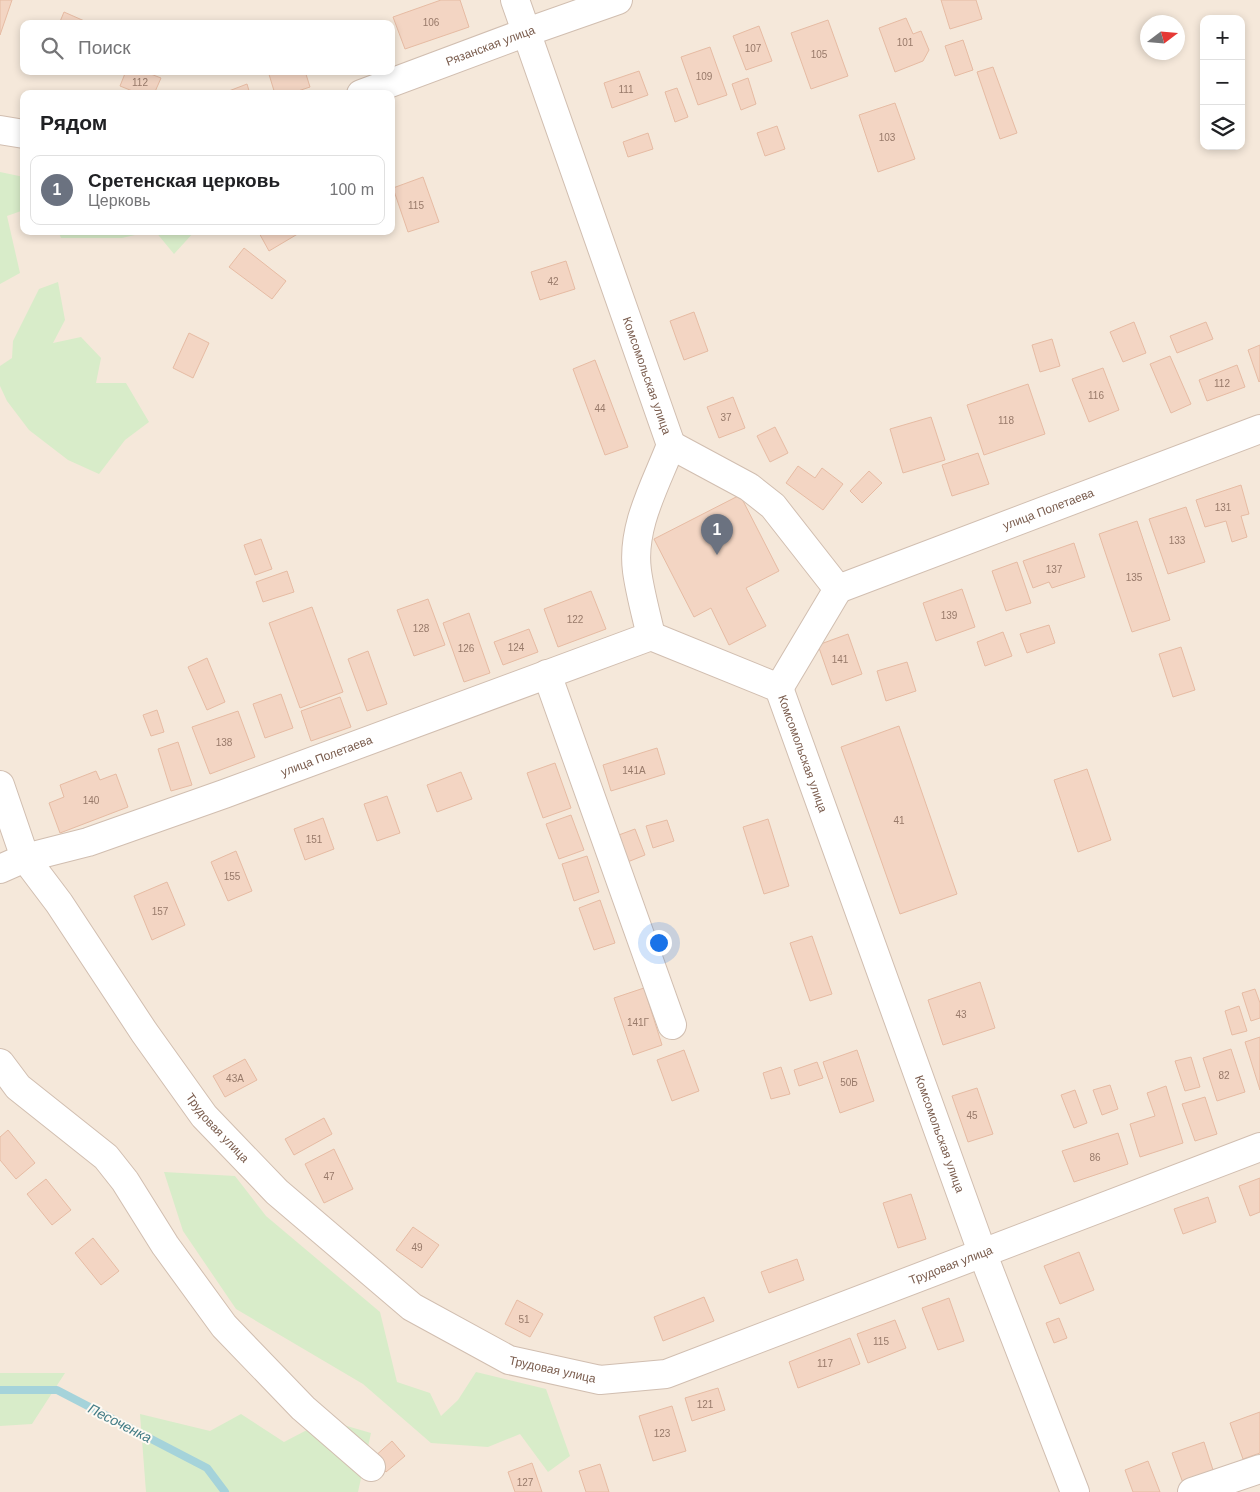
<!DOCTYPE html>
<html lang="ru">
<head>
<meta charset="utf-8">
<style>
	:root { --surface:#fff; --page:#f6f6f6; --text:#202124; --muted:#757577; --line:#e0e0e0; --accent:#e76f51 }
	body { margin:0; font-family:Arial,sans-serif; background:var(--page); color:var(--text) }
	.controls { position:absolute; right:15px; top:15px; display:grid; overflow:hidden; border-radius:10px; box-shadow:0 2px 8px #0003 }
	.controls button { width:45px; height:45px; display:grid; place-items:center; padding:0; border:0; border-bottom:1px solid var(--line); background:var(--surface); color:var(--text); font:25px sans-serif }
	.compass { position:absolute; left:1140px; top:15px; width:45px; height:45px; border-radius:50%; background:var(--surface); box-shadow:0 2px 8px #0003; rotate:74deg }
	.you { position:absolute; left:658px; top:942px; width:18px; height:18px; margin:-12px; border:4px solid #fff; border-radius:50%; background:#1a73e8; box-shadow:0 0 0 8px #1a73e833 }
	.badge { display:grid; place-items:center; width:32px; height:32px; border-radius:50%; background:var(--accent); color:#fff; font-size:16px; font-weight:700 }
	.pin { position:absolute; translate:-50% -41px; filter:drop-shadow(0 1px 2px #0008) }
	.pin::after { content:''; position:absolute; top:26px; width:18px; height:15px; background:inherit; clip-path:polygon(0 0,100% 0,50% 100%) }
	.list { margin:0; padding:0; list-style:none }
	h2 { display:flex; justify-content:space-between; align-items:center; height:65px; margin:0; padding:0 20px; font-size:21px }
	h2 small { font-size:16px; font-weight:400; color:var(--muted) }
	.list li { display:grid; grid-template-columns:32px 1fr auto; gap:15px; align-items:center; box-sizing:border-box; height:70px; margin:0 10px 10px; padding:0 10px; border:1px solid var(--line); border-radius:10px }
	.list b { display:block; font-size:19px; white-space:nowrap }
	.list p { margin:0; font-size:16px; white-space:nowrap; color:var(--muted) }
	.list em { font-size:16px; font-style:normal; color:var(--muted) }
	.icon { flex:none; width:28px; height:28px; fill:none; stroke:currentColor; stroke-width:2; stroke-linecap:round; stroke-linejoin:round }
	.map { position:relative; flex:none; width:1260px; height:1492px; overflow:hidden }
	.search { position:absolute; background:var(--surface); box-shadow:0 2px 8px #0003; left:20px; top:20px; width:375px; height:55px; display:flex; align-items:center; gap:12px; box-sizing:border-box; padding:0 18px; border-radius:10px; color:var(--muted); font-size:19px }
	.panel { position:absolute; background:var(--surface); box-shadow:0 2px 8px #0003; left:20px; top:90px; width:375px; height:145px; border-radius:10px }
	.map>svg:first-child { display:block }
	.residential { fill:#f5e8da; fill-rule:evenodd }
	.green { fill:#d8ecc9 }
	.lines { fill:none; stroke-linecap:round; stroke-linejoin:round }
	.stream { stroke:#a5d3da; stroke-width:8 }
	.building { fill:#f3d5c3; stroke:#e6bba3 }
	.minor-casing { stroke:#d1beb0; stroke-width:30 }
	.minor { stroke:#fff; stroke-width:28 }
	.labels { text-anchor:middle; stroke-width:4; stroke-linejoin:round; paint-order:stroke }
	.number-label { font-size:10px; fill:#987a6a }
	.street-label { font-size:12px; fill:#7a5c4d; stroke:#fffaf3 }
	.water-label { font-size:14px; font-style:italic; fill:#437c86; stroke:#fffaf3 }
</style>
</head>
<body>
<div class="map">
<svg width="1260" height="1492" viewBox="0 0 1260 1492">
	<rect width="100%" height="100%" fill="#fdf6ec"/>
	<path class="residential" d="M0,0H1260V1492H0ZM1204,19H1241V146H1204ZM1148,22H1178V52H1148ZM24,24H391V71H24ZM24,94H391V231H24Z"/>
	<path class="green" d="M0,172L24,177V210L7,216L20,273L0,284Z
		M58,231H152L122,238H61Z
		M155,231H195L174,254Z
		M58,282L65,320L53,343L81,337L101,358L96,383H126L149,422L125,440L99,474L68,460L29,430L7,401L0,386V366L12,358L13,341L39,289Z
		M164,1172L235,1176L266,1216L380,1312L397,1382L430,1393L441,1416L458,1400L476,1372L546,1389L570,1456L548,1472L520,1434L488,1447L431,1443L363,1384L236,1309L183,1231Z
		M0,1373H65L32,1424L0,1426Z
		M140,1414L210,1431L241,1414L284,1442L326,1420L371,1433L358,1492H146Z"/>
	<g class="lines">
		<path class="stream" d="M0,1390H57L207,1468L225,1492"/>
	</g>
	<path class="building" d="M0,0H12L0,35Z
		M441,0H460L469,27L405,49L393,17Z
		M941,0H976L982,19L950,29Z
		M64,12L89,23V24H59Z
		M906,18L913,34L921,31L929,50L923,61L895,72L879,28Z
		M828,20L848,76L811,89L791,33Z
		M759,26L772,61L746,70L733,36Z
		M963,40L973,70L955,76L945,46Z
		M710,47L727,95L698,105L681,57Z
		M993,67L1017,133L1000,139L977,72Z
		M126,71H143L161,78L154,94H140L120,86Z
		M268,71H305L310,87L289,94H275Z
		M639,71L648,95L612,108L604,83Z
		M748,78L756,104L741,110L732,84Z
		M247,84L250,94H221Z
		M677,88L688,117L675,122L665,92Z
		M895,103L915,159L878,172L859,115Z
		M777,126L785,149L765,156L757,133Z
		M648,133L653,149L628,157L623,142Z
		M423,177L439,222L408,232L393,188Z
		M258,231H300L301,232L269,251Z
		M244,248L286,281L272,299L229,267Z
		M566,261L575,289L540,300L531,272Z
		M694,312L708,351L684,360L670,321Z
		M1134,322L1146,353L1123,362L1110,332Z
		M1206,322L1213,339L1177,353L1170,336Z
		M189,333L209,343L193,378L173,368Z
		M1052,339L1060,366L1040,372L1032,345Z
		M1260,345V381L1259,382L1248,350Z
		M1170,356L1191,404L1171,413L1150,364Z
		M595,360L628,447L605,455L573,369Z
		M1237,365L1245,387L1207,401L1199,380Z
		M1103,368L1119,410L1089,422L1072,379Z
		M1028,384L1045,434L984,455L967,405Z
		M733,397L745,428L719,438L707,407Z
		M931,417L945,460L903,473L890,429Z
		M775,427L788,453L770,462L757,436Z
		M978,453L989,484L952,496L942,465Z
		M798,466L815,478L822,468L843,484L823,510L786,483Z
		M869,471L882,483L862,503L850,491Z
		M1241,485L1249,514L1241,516L1247,537L1232,542L1226,521L1205,527L1196,500Z
		M740,495L779,571L746,588L766,626L729,645L711,608L694,617L654,539Z
		M1186,507L1205,562L1168,574L1149,519Z
		M1137,521L1170,620L1132,632L1099,534Z
		M261,539L272,569L255,575L244,545Z
		M1074,543L1085,577L1052,588L1049,582L1033,588L1023,561Z
		M1017,562L1031,603L1006,611L992,571Z
		M287,571L294,592L263,602L256,582Z
		M962,589L975,627L936,641L923,603Z
		M591,591L606,629L558,647L544,609Z
		M428,599L445,645L414,656L397,610Z
		M312,607L343,692L300,708L269,623Z
		M469,613L490,673L464,682L443,623Z
		M1049,625L1055,643L1027,653L1020,634Z
		M529,629L538,652L503,665L494,642Z
		M1003,632L1012,656L985,666L977,642Z
		M848,634L862,674L832,685L818,645Z
		M1181,647L1195,690L1173,697L1159,654Z
		M368,651L387,704L367,711L348,659Z
		M207,658L225,702L207,710L188,667Z
		M907,662L916,691L886,701L877,671Z
		M281,694L293,728L265,738L253,704Z
		M340,697L351,727L311,741L301,711Z
		M157,710L164,732L151,736L143,715Z
		M238,711L255,757L210,774L192,727Z
		M899,726L957,894L900,914L841,747Z
		M178,742L192,785L171,791L158,749Z
		M657,748L665,774L611,791L603,765Z
		M555,763L571,808L543,818L527,773Z
		M1087,769L1111,840L1078,852L1054,780Z
		M96,771L100,780L116,774L128,807L60,833L49,803L64,797L60,785Z
		M461,772L472,799L437,812L427,785Z
		M387,796L400,833L377,841L364,804Z
		M571,815L584,850L559,859L546,824Z
		M323,818L334,849L305,860L294,829Z
		M768,819L789,886L764,894L743,827Z
		M667,820L674,841L653,848L646,826Z
		M635,829L645,855L625,863L616,836Z
		M236,851L252,891L228,901L211,862Z
		M587,856L599,892L574,901L562,864Z
		M167,882L185,925L152,940L134,896Z
		M600,900L615,943L594,950L579,908Z
		M812,936L832,994L810,1001L790,943Z
		M980,982L995,1028L943,1045L928,1000Z
		M644,988L662,1045L633,1055L614,998Z
		M1255,989L1260,1003V1018L1251,1021L1242,993Z
		M1239,1006L1247,1031L1232,1035L1225,1011Z
		M1260,1037V1090L1245,1042Z
		M1231,1049L1245,1092L1217,1101L1203,1058Z
		M684,1050L699,1091L672,1101L657,1060Z
		M857,1050L874,1101L840,1113L823,1062Z
		M1191,1057L1200,1087L1185,1091L1175,1061Z
		M245,1059L257,1080L225,1097L213,1076Z
		M817,1062L823,1078L799,1086L794,1070Z
		M781,1067L790,1094L771,1099L763,1073Z
		M1110,1085L1118,1109L1102,1115L1093,1090Z
		M1166,1086L1183,1143L1140,1157L1130,1124L1155,1116L1147,1093Z
		M977,1088L993,1134L968,1142L952,1096Z
		M1075,1090L1087,1123L1074,1128L1061,1095Z
		M1205,1097L1217,1134L1195,1141L1182,1104Z
		M324,1118L332,1134L294,1155L285,1139Z
		M8,1130L35,1163L16,1179L0,1160V1137Z
		M1118,1133L1128,1164L1074,1182L1062,1151Z
		M334,1149L353,1189L324,1203L305,1164Z
		M1260,1178V1212L1250,1216L1239,1186Z
		M46,1179L71,1210L52,1225L27,1194Z
		M911,1194L926,1239L898,1248L883,1203Z
		M1208,1197L1216,1222L1183,1234L1174,1209Z
		M413,1227L439,1245L422,1268L396,1250Z
		M93,1238L119,1271L101,1285L75,1253Z
		M1079,1252L1094,1290L1060,1304L1044,1266Z
		M797,1259L804,1280L769,1293L761,1272Z
		M704,1297L714,1321L663,1341L654,1317Z
		M949,1298L964,1341L938,1350L922,1308Z
		M517,1300L543,1314L530,1337L505,1324Z
		M1059,1318L1067,1338L1054,1343L1046,1323Z
		M895,1320L906,1348L868,1363L857,1334Z
		M850,1338L860,1364L798,1388L789,1362Z
		M718,1388L725,1410L692,1421L685,1398Z
		M672,1406L686,1451L653,1461L639,1416Z
		M1260,1412V1453L1243,1459L1230,1423Z
		M392,1441L405,1456L386,1472L373,1458Z
		M1204,1442L1214,1473L1183,1483L1172,1453Z
		M1148,1461L1160,1492H1133L1125,1470Z
		M532,1463L542,1492H515L508,1472Z
		M600,1464L609,1492H586L579,1471Z"/>
	<g class="lines">
		<g class="minor-casing">
			<g id="minor">
				<path id="s1" d="M515,0L671,445C656,484 631,527 637,571C640,593 646,614 651,636"/>
				<path id="s2" d="M361,94L527,32L618,0"/>
				<path d="M0,130L24,134"/>
				<path d="M671,445L749,487L773,506L838,589"/>
				<path id="s3" d="M838,589L1260,429"/>
				<path id="s4" d="M651,636L779,688L982,1252L1075,1492"/>
				<path d="M547,674L672,1025"/>
				<path d="M779,688L838,589"/>
				<path id="s5" d="M0,785L25,858L59,903L144,1032L204,1116L277,1192L412,1307L509,1360L600,1380L666,1374L1260,1147"/>
				<path id="s6" d="M0,869L25,858L88,842L224,794L651,636"/>
				<path d="M0,1063L18,1087L106,1157L125,1181L165,1245L224,1326L303,1408L371,1467"/>
				<path d="M1192,1492L1260,1469"/>
			</g>
		</g>
		<use href="#minor" class="minor"/>
	</g>
	<g class="labels">
		<g class="number-label">
			<text x="431" y="26">106</text>
			<text x="905" y="46">101</text>
			<text x="753" y="52">107</text>
			<text x="819" y="58">105</text>
			<text x="704" y="80">109</text>
			<text x="140" y="86">112</text>
			<text x="626" y="93">111</text>
			<text x="887" y="141">103</text>
			<text x="416" y="209">115</text>
			<text x="553" y="285">42</text>
			<text x="1222" y="387">112</text>
			<text x="1096" y="399">116</text>
			<text x="600" y="412">44</text>
			<text x="726" y="421">37</text>
			<text x="1006" y="424">118</text>
			<text x="1223" y="511">131</text>
			<text x="1177" y="544">133</text>
			<text x="1054" y="573">137</text>
			<text x="1134" y="581">135</text>
			<text x="949" y="619">139</text>
			<text x="575" y="623">122</text>
			<text x="421" y="632">128</text>
			<text x="516" y="651">124</text>
			<text x="466" y="652">126</text>
			<text x="840" y="663">141</text>
			<text x="224" y="746">138</text>
			<text x="634" y="774">141А</text>
			<text x="91" y="804">140</text>
			<text x="899" y="824">41</text>
			<text x="314" y="843">151</text>
			<text x="232" y="880">155</text>
			<text x="160" y="915">157</text>
			<text x="961" y="1018">43</text>
			<text x="638" y="1026">141Г</text>
			<text x="1224" y="1079">82</text>
			<text x="235" y="1082">43А</text>
			<text x="849" y="1086">50Б</text>
			<text x="972" y="1119">45</text>
			<text x="1095" y="1161">86</text>
			<text x="329" y="1180">47</text>
			<text x="417" y="1251">49</text>
			<text x="524" y="1323">51</text>
			<text x="881" y="1345">115</text>
			<text x="825" y="1367">117</text>
			<text x="705" y="1408">121</text>
			<text x="662" y="1437">123</text>
			<text x="525" y="1486">127</text>
		</g>
		<g class="street-label">
			<text dy="4" stroke="none"><textPath href="#s2" startOffset="138">Рязанская улица</textPath></text>
			<text dy="4" stroke="none"><textPath href="#s1" startOffset="398">Комсомольская улица</textPath></text>
			<text dy="4" stroke="none"><textPath href="#s3" startOffset="225">улица Полетаева</textPath></text>
			<text dy="4" stroke="none"><textPath href="#s4" startOffset="208">Комсомольская улица</textPath></text>
			<text dy="4" stroke="none"><textPath href="#s6" startOffset="346">улица Полетаева</textPath></text>
			<text dy="4" stroke="none"><textPath href="#s5" startOffset="409">Трудовая улица</textPath></text>
			<text dy="4" stroke="none"><textPath href="#s4" startOffset="612">Комсомольская улица</textPath></text>
			<text dy="4" stroke="none"><textPath href="#s5" startOffset="1249">Трудовая улица</textPath></text>
			<text dy="4" stroke="none"><textPath href="#s5" startOffset="829">Трудовая улица</textPath></text>
		</g>
		<g class="water-label">
			<text transform="translate(120 1423) rotate(27)" y="5">Песоченка</text>
		</g>
	</g>
</svg>
<div class="controls">
<button>+</button>
<button>−</button>
<button><svg class="icon" aria-label="layers" viewBox="0 0 24 24"><path d="M12 4l9 5-9 5-9-5zM3 14l9 5 9-5"/></svg></button>
</div>
<svg class="compass" viewBox="-18 -18 36 36"><path d="M0-13l5 13h-10z" fill="#e53935"/><path d="M0 13l5-13h-10z" fill="#757577"/></svg>
<div class="you"></div>
<div class="pin badge" style="left:717px;top:555px;background:#6b7280">1</div>
<div class="search"><svg class="icon" aria-label="search" viewBox="0 0 24 24"><circle cx="10" cy="10" r="6"/><path d="M15 15l6 6"/></svg>Поиск</div>
<section class="panel">
<h2>Рядом<small></small></h2>
<ul class="list">
<li><span class="badge" style="background:#6b7280">1</span><div><b>Сретенская церковь</b><p>Церковь</p></div><em>100 m</em></li>
</ul>
</section>
</div>
</body>
</html>
